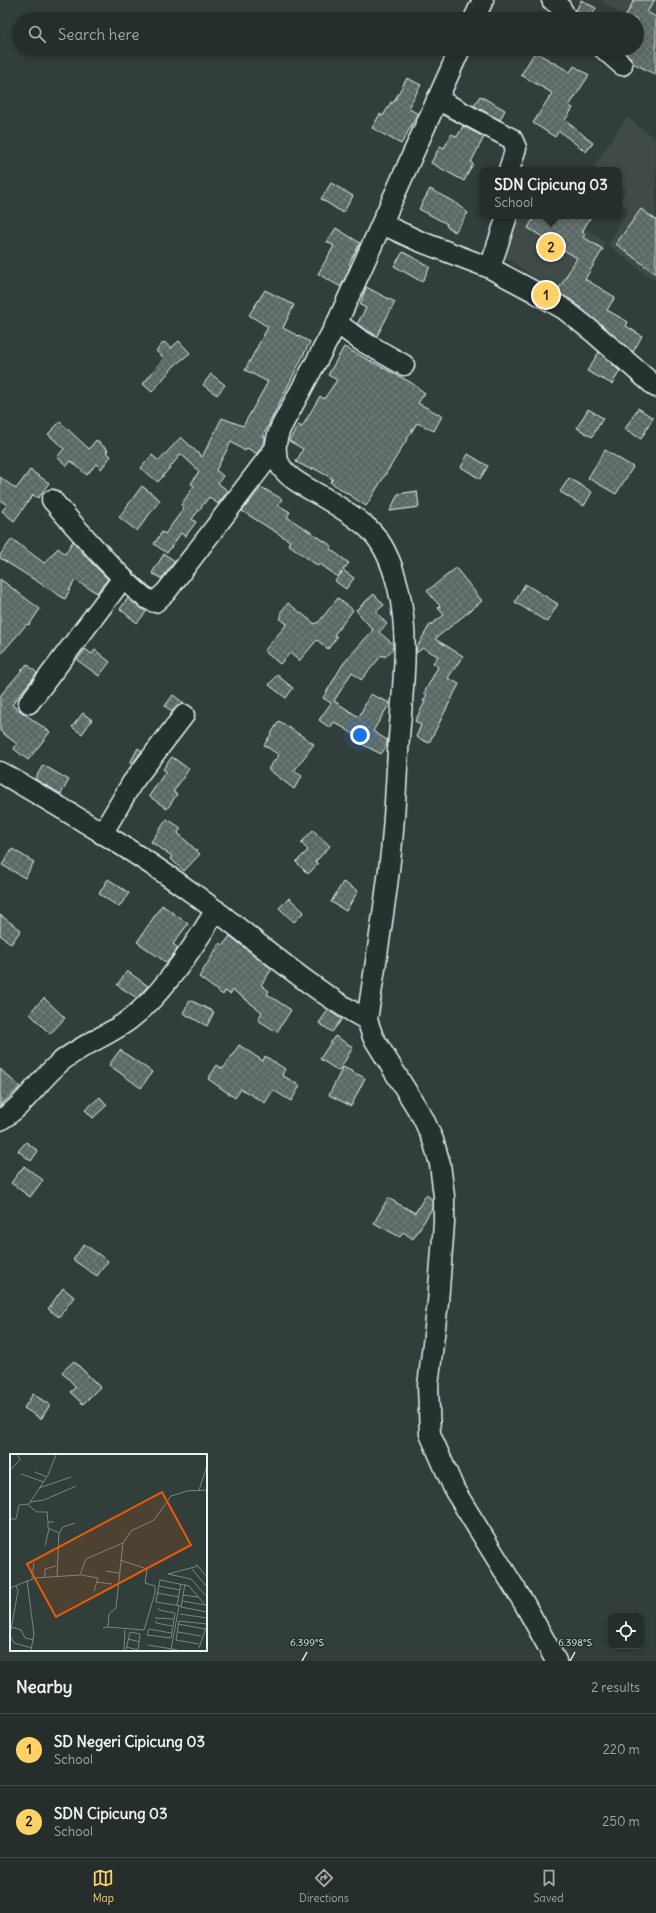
<!DOCTYPE html>
<html lang="en">
<head>
<meta charset="utf-8">
<style>
	:root { --surface:#262e2b; --page:#323a37; --text:#f1f3f6; --muted:#a4a8a9; --line:#424a47; --accent:#ffd166 }
	body { margin:0; font-family:Delius,sans-serif; background:var(--page); color:var(--text) }
	.controls { position:absolute; right:12px; bottom:12px; display:grid; overflow:hidden; border-radius:8px; box-shadow:0 2px 6px #0003 }
	.controls button { width:36px; height:36px; display:grid; place-items:center; padding:0; border:0; border-bottom:1px solid var(--line); background:var(--surface); color:var(--text); font:20px sans-serif }
	.you { position:absolute; left:360px; top:735px; width:14px; height:14px; margin:-10px; border:3px solid #fff; border-radius:50%; background:#1a73e8; box-shadow:0 0 0 6px #1a73e833 }
	.badge { display:grid; place-items:center; width:26px; height:26px; border-radius:50%; background:var(--accent); color:#111; font-size:13px; font-weight:700 }
	.pin { position:absolute; translate:-50% -50%; border:2px solid #fff; box-shadow:0 1px 4px #0006 }
	.popup { position:absolute; left:480px; top:167px; width:142px; height:52px; box-sizing:border-box; display:grid; place-content:center; border-radius:8px; background:var(--surface); filter:drop-shadow(0 1px 3px #0005); font-size:13px; white-space:nowrap; color:var(--muted) }
	.popup b { font-size:15px; color:var(--text) }
	.popup::after { content:''; position:absolute; left:50%; top:100%; margin-left:-8px; border:8px solid transparent; border-top-color:var(--surface) }
	.list { margin:0; padding:0; list-style:none }
	h2 { display:flex; justify-content:space-between; align-items:center; height:52px; margin:0; padding:0 16px; font-size:17px }
	h2 small { font-size:13px; font-weight:400; color:var(--muted) }
	.list li { display:grid; grid-template-columns:26px 1fr auto; gap:12px; align-items:center; box-sizing:border-box; height:72px; padding:0 16px; border-top:1px solid var(--line) }
	.list b { display:block; font-size:15px; white-space:nowrap }
	.list p { margin:0; font-size:13px; white-space:nowrap; color:var(--muted) }
	.list em { font-size:13px; font-style:normal; color:var(--muted) }
	.icon { flex:none; width:22px; height:22px; fill:none; stroke:currentColor; stroke-width:2; stroke-linecap:round; stroke-linejoin:round }
	.map { position:relative; flex:none; width:656px; height:1661px; overflow:hidden }
	.search { position:absolute; background:var(--surface); box-shadow:0 2px 6px #0003; left:12px; right:12px; top:12px; height:44px; display:flex; align-items:center; gap:10px; box-sizing:border-box; padding:0 14px; border-radius:22px; color:var(--muted); font-size:15px }
	.sheet { height:196px; background:var(--surface) }
	nav { display:flex; justify-content:space-around; align-items:center; box-sizing:border-box; height:56px; border-top:1px solid var(--line); background:var(--surface); font-size:11px; color:var(--muted) }
	nav a { display:grid; justify-items:center; gap:2px }
	nav .on { color:var(--accent) }
	.map>svg:first-child { display:block }
	.built { fill:#3f4b46 }
	.building { fill:url(#building-cross-hatch); stroke:#e8f1f8 }
	.lines { fill:none; stroke-linecap:round; stroke-linejoin:round }
	.minor-casing { stroke:#e8f1f8; stroke-width:23 }
	.minor { stroke:#26332d; stroke-width:20 }
	.ticks { fill:none; stroke:#e8f1f8; stroke-width:1.5 }
	.inset-road { fill:none; stroke:#7b8685; stroke-width:1 }
	.view { fill:#e8590c; fill-opacity:0.15; stroke:#e8590c; stroke-width:2 }
	.inset-edge { fill:none; stroke:#e8f1f8; stroke-width:2 }
	.ticks-label { font-size:10px; text-anchor:middle; fill:#e8f1f8; stroke:#26332d; stroke-width:3.5; stroke-linejoin:round; paint-order:stroke }
</style>
</head>
<body>
<div class="map">
<svg width="656" height="1661" viewBox="0 0 656 1661">
	<defs>
		<pattern id="building-cross-hatch" width="8" height="8" patternUnits="userSpaceOnUse"><rect width="8" height="8" fill="#5c6865"/><path d="M0 0l8 8M0 8l8-8" fill="none" stroke="#737e7c"/></pattern>
	</defs>
	<rect width="100%" height="100%" fill="#323e39"/>
	<filter id="ink" filterUnits="userSpaceOnUse"><feTurbulence type="fractalNoise" baseFrequency=".025" numOctaves="2"/><feDisplacementMap in="SourceGraphic" scale="8" xChannelSelector="R" yChannelSelector="G"/><feConvolveMatrix kernelMatrix="1 2 1 2 8 2 1 2 1" color-interpolation-filters="sRGB"/></filter>
	<g filter="url(#ink)">
		<path class="built" d="M600,0H656V40L637,19H627Z
			M627,117L656,139V282L608,245L629,208L619,202L626,189L619,185V170H598L593,167Z
			M522,216H567L606,243L568,299L496,251Z"/>
		<path class="building" d="M581,0L596,8L590,19H585L577,15L576,11Z
			M634,0H655L647,12L656,17V75L633,63L630,57L621,49H637V19H624Z
			M535,52L570,72L574,66L589,75L569,106L573,108L565,120L593,143L586,152L559,131L555,137L533,123L552,93L521,75Z
			M407,78L421,85L408,108L418,114L401,144L372,128L380,114L383,116L391,102L393,103Z
			M480,96L505,110L500,120L474,106Z
			M463,126L484,137L471,162L473,164L464,181L431,163L440,146L444,148L452,134L457,137Z
			M331,183L353,196L343,213L321,199Z
			M430,189L454,202L468,213L455,232L446,226L447,224L419,209Z
			M641,209L656,220V274L616,244Z
			M535,216H591L582,232L585,234L583,237L603,249L585,279L615,297L607,310L628,322L626,326L642,336L633,352L571,300L557,292L577,258L528,228Z
			M336,228L360,243L349,264L351,265L341,287L318,274L334,246L327,242Z
			M403,252L430,267L422,282L394,266Z
			M366,287L395,302L377,336L357,324L366,308L360,305Z
			M265,290L294,305L283,328L310,342L263,436L265,437V441L259,450L257,454L247,448L245,451L231,442L216,470L223,476L218,483L228,491L218,504L209,497L192,519L196,522L185,537L181,533L167,553L154,544L162,532L165,534L184,508L181,505L194,486L191,484L199,471L181,454L158,482L141,468L152,455L159,461L181,437L202,457L222,418L243,426L268,382L245,370L268,327L249,315Z
			M179,341L190,353L174,366L152,392L143,384L164,358L156,351L164,342L171,348Z
			M344,347L410,382L425,393L418,403L442,416L434,431L417,423L366,506L330,482L333,479L313,468L312,470L296,462L303,449L289,441L298,425L302,427L320,396L324,399L337,380L328,375Z
			M599,352L620,371L612,384L587,371Z
			M211,374L225,385L217,395L203,385Z
			M638,408L653,418L641,439L625,429Z
			M588,409L603,418L592,437L577,428Z
			M60,422L89,449L96,440L108,450L106,452L111,456L101,469L96,464L87,475L71,461L67,466L57,457L64,449L48,434Z
			M605,450L633,467L616,494L588,478Z
			M468,454L488,466L480,479L461,467Z
			M30,470L49,483L38,498L33,495L14,521L2,511L7,505L0,500V477L16,489Z
			M569,478L592,492L584,506L560,492Z
			M142,486L160,500L137,531L119,517Z
			M261,487L282,499L278,505L290,512L287,517L332,546L330,549L349,563L343,570L354,578L346,589L335,581L342,572L338,577L320,564L318,566L288,544L290,541L242,511Z
			M417,491L419,507L390,511L398,494Z
			M12,539L44,563L58,548L65,554L73,541L89,560L108,579L97,593L75,580L65,599L0,558V555Z
			M164,554L175,561L162,579L152,573Z
			M456,568L482,601L435,639L463,656L448,678L459,684L429,743L416,737L421,725L415,721L425,702L423,701L427,695L424,693L438,667L433,663L438,656L423,648L416,653V649L429,626L444,615L438,608L440,606L427,591Z
			M0,579L40,609L29,625L27,624L0,655Z
			M525,584L558,604L547,622L515,602Z
			M374,594L384,605L376,612L387,624L379,632L393,644V649L385,657L382,655L361,680L352,672L334,701L359,717L370,694L390,703L373,731L387,740V745L381,754L354,740L357,736L334,722L330,728L319,720L331,703L323,698L343,664L373,630L356,610Z
			M128,598L146,612L137,623L120,609Z
			M338,598L353,610L334,635L337,637L328,649L317,640L299,661L290,653L280,664L264,651L287,624L280,619L282,615L280,613L288,603L315,624L317,622L318,623Z
			M85,649L92,654L95,650L110,662L99,676L77,660Z
			M27,664L37,673L12,705L50,732L28,760L14,749L17,744L0,731V696Z
			M277,675L293,688L286,698L269,685Z
			M173,695L185,704L179,705L172,712L165,706Z
			M83,713L92,720L82,734L72,727Z
			M279,721L314,744L294,771L302,776L294,789L268,769L279,755L264,745Z
			M138,748L142,751L132,764L130,763Z
			M172,757L189,769L173,792L177,794L167,809L149,796L166,771L163,769Z
			M43,765L69,780L61,794L35,779Z
			M167,819L181,828L178,833L200,854L184,871L170,858L172,856L151,842Z
			M313,830L330,846L315,862L318,864L308,874L296,862L308,850L301,843Z
			M12,849L34,862L25,878L2,865Z
			M108,879L129,893L119,907L99,894Z
			M343,882L358,891L346,911L331,902Z
			M289,898L304,912L294,922L279,908Z
			M162,905L188,924L173,944L178,948L167,963L137,942Z
			M0,915L21,930L11,944L0,935Z
			M230,936L272,969L261,985L269,991L267,994L291,1010L277,1032L258,1020L262,1012L233,990L230,994L225,991L223,995L199,977L220,943L223,945Z
			M127,971L148,986L137,998L117,985Z
			M44,998L65,1018L50,1034L29,1013Z
			M190,1000L214,1012L207,1026L183,1013Z
			M328,1010L342,1019L332,1032L319,1023Z
			M335,1036L353,1047L339,1071L320,1059Z
			M239,1045L263,1061L265,1056L285,1069L282,1075L300,1086L291,1101L273,1090L265,1103L241,1089L235,1098L208,1079L217,1065L223,1069Z
			M120,1050L152,1072L141,1088L109,1065Z
			M343,1067L365,1078L351,1106L329,1095Z
			M0,1069L20,1087L0,1106Z
			M100,1097L107,1105L93,1118L85,1110Z
			M26,1142L38,1151L31,1161L18,1151Z
			M24,1166L43,1180L30,1197L11,1183Z
			M426,1195L432,1199V1209L413,1239L403,1232L400,1237L374,1223L388,1198L415,1213Z
			M84,1244L108,1261L97,1276L73,1260Z
			M63,1288L74,1297L59,1317L48,1309Z
			M74,1361L100,1387L83,1404L70,1392L76,1387L62,1372Z
			M33,1394L50,1405L41,1419L24,1408Z"/>
		<g class="lines">
			<g class="minor-casing">
				<path id="minor" d="M552,0L559,5L567,19
					M474,19L483,0
					M460,49L337,323L281,427C263,467 293,480 323,497C339,507 355,516 369,529C384,543 393,567 398,587C410,636 403,687 399,737C396,778 395,820 390,861C384,914 375,967 367,1020L373,1037L423,1118L433,1140L440,1164L444,1196V1223L438,1302L428,1386L430,1434L455,1491L524,1603L556,1661
					M604,49L622,65
					M437,99L512,139L516,148L509,170
					M382,224L419,241L490,268L533,291L564,309L593,332L656,387
					M490,268L507,216
					M337,323L360,340L404,365
					M52,500C67,517 138,601 155,602L166,592L274,450
					M29,703L123,578
					M0,772C67,811 135,851 198,897C254,938 306,987 367,1020
					M102,834L132,783L184,715
					M0,1120C24,1106 37,1083 57,1065C78,1046 106,1037 129,1020C162,995 195,945 216,910"/>
			</g>
			<use href="#minor" class="minor"/>
		</g>
	</g>
	<path class="ticks" d="M302,1661L307,1652M570,1661L575,1652"/>
	<g transform="translate(10 1454)">
		<rect width="197" height="197" fill="#323e39"/>
		<path class="inset-road" d="M0,16L10,6L8,1M25,18L37,23M11,20L34,28M29,34L61,23M189,36L197,12M20,48L34,46L66,32M18,51L27,58H37L38,68M0,65H6L9,51L19,50L38,21L46,1M44,68H38V74L49,79L47,122M49,79L53,73L65,69M35,92L39,75M186,110L197,123M188,112L158,120L181,125L197,143M182,115L197,133M96,117L109,119M71,121L88,124L84,137M35,123V115L46,112M22,124L24,109M17,126L24,180L21,196M87,128L102,130M175,130L171,153L197,158M6,131L8,137L0,181L4,189L22,194M149,132L170,136M0,134L25,124L70,121L76,105L113,89L121,77L144,66L161,42L177,37L197,36M147,139L169,143M173,141L188,143M172,147L195,151M167,151L171,130M171,152L146,148L150,126L179,132L197,153M148,154L149,156L165,159L161,184L137,181L139,175L161,179M170,160L197,164M145,164L164,165M146,167V169L162,172M168,170L195,175M2,173L11,176L15,184L24,186M98,173L134,176L145,139V132L135,129L137,115L110,106M93,174L98,173L99,160L106,154L113,89M168,178L191,182M118,185L130,188M189,190L166,186L169,167L197,170M138,191L168,196M116,193L128,196M189,194L197,171M114,196L115,176M116,196L120,178L130,180L128,196M161,196L169,152"/>
		<path class="view" d="M152,38L181,91L46,163L17,110Z"/>
		<rect width="197" height="197" class="inset-edge"/>
	</g>
	<g class="ticks-label">
		<text x="307" y="1646">6.399°S</text>
		<text x="575" y="1646">6.398°S</text>
	</g>
</svg>
<div class="controls">
<button><svg class="icon" aria-label="locate" viewBox="0 0 24 24"><circle cx="12" cy="12" r="6"/><path d="M12 2v4M12 18v4M2 12h4M18 12h4"/></svg></button>
</div>
<div class="you"></div>
<div class="pin badge" style="left:546px;top:295px">1</div>
<div class="pin badge" style="left:551px;top:247px">2</div>
<div class="popup"><b>SDN Cipicung 03</b>School</div>
<div class="search"><svg class="icon" aria-label="search" viewBox="0 0 24 24"><circle cx="10" cy="10" r="6"/><path d="M15 15l6 6"/></svg>Search here</div>
</div>
<section class="sheet">
<h2>Nearby<small>2 results</small></h2>
<ul class="list">
<li><span class="badge">1</span><div><b>SD Negeri Cipicung 03</b><p>School</p></div><em>220 m</em></li>
<li><span class="badge">2</span><div><b>SDN Cipicung 03</b><p>School</p></div><em>250 m</em></li>
</ul>
</section>
<nav>
<a class="on"><svg class="icon" aria-label="map" viewBox="0 0 24 24"><path d="M3 6l6-2 6 2 6-2v14l-6 2-6-2-6 2zM9 4v14M15 6v14"/></svg>Map</a>
<a><svg class="icon" aria-label="directions" viewBox="0 0 24 24"><path d="M12 3l9 9-9 9-9-9zM9 14v-3h6M13 9l2 2-2 2"/></svg>Directions</a>
<a><svg class="icon" aria-label="saved" viewBox="0 0 24 24"><path d="M7 4h10v16l-5-4-5 4z"/></svg>Saved</a>
</nav>
</body>
</html>
